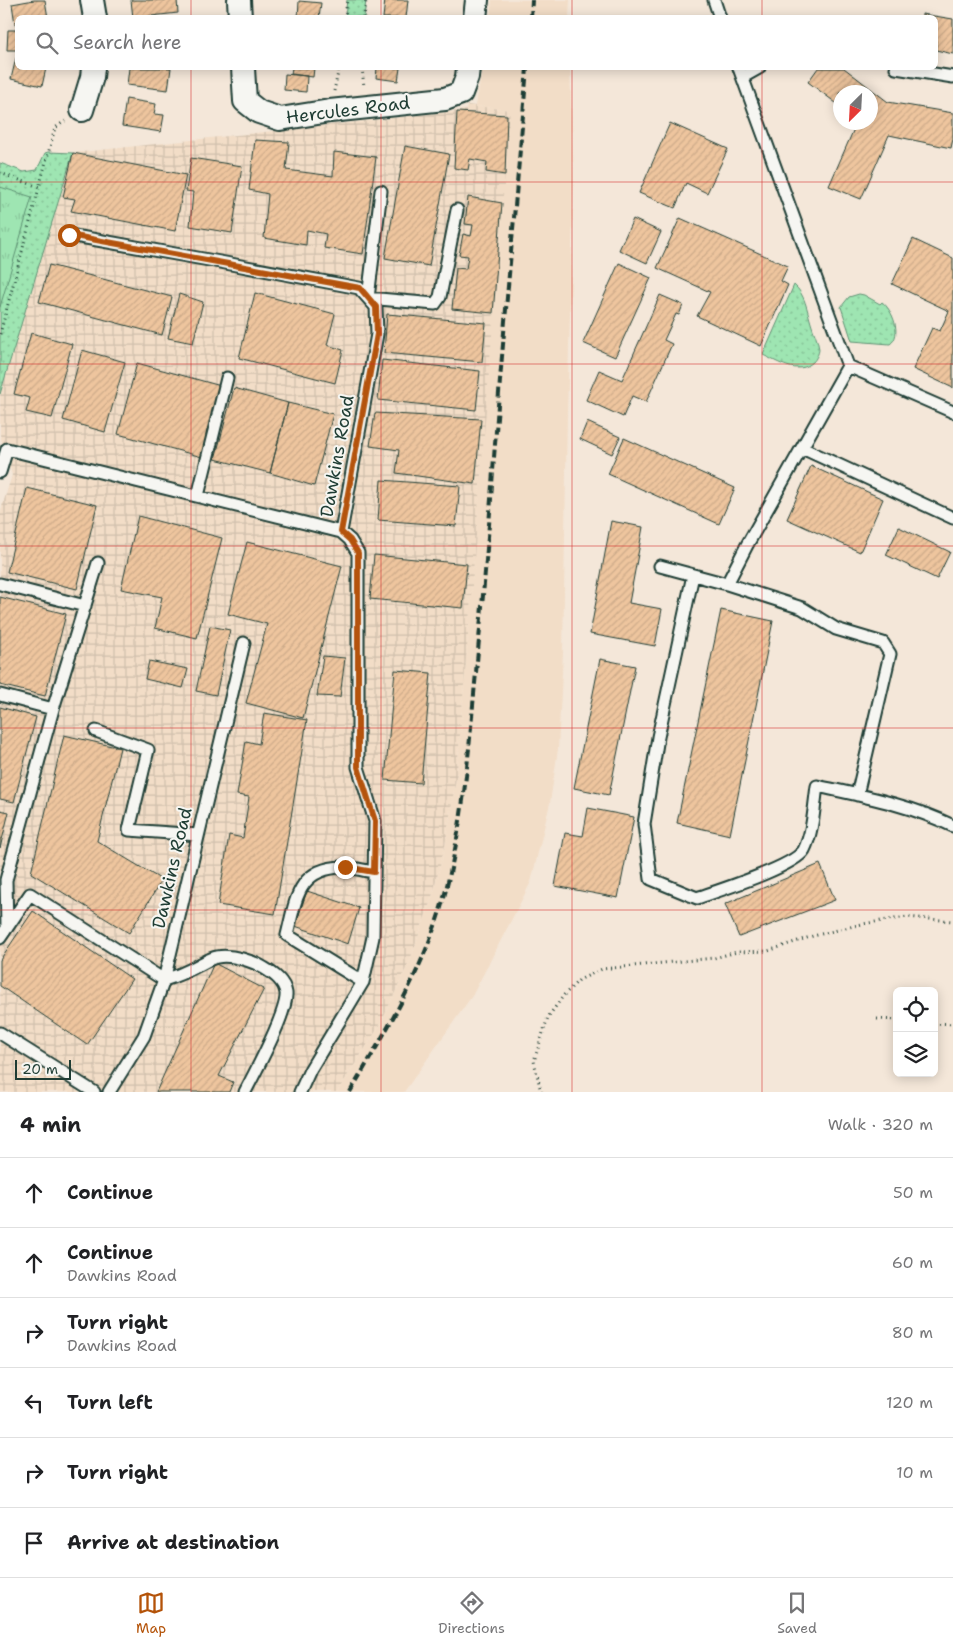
<!DOCTYPE html>
<html lang="en">
<head>
<meta charset="utf-8">
<style>
	:root { --surface:#fff; --page:#f2f2f2; --text:#202124; --muted:#757577; --line:#e0e0e0; --accent:#b45309 }
	body { margin:0; font-family:"Shantell Sans",sans-serif; background:var(--page); color:var(--text) }
	.controls { position:absolute; right:15px; bottom:15px; display:grid; overflow:hidden; border-radius:8px; box-shadow:0 2px 12px #0003 }
	.controls button { width:45px; height:45px; display:grid; place-items:center; padding:0; border:0; border-bottom:1px solid var(--line); background:var(--surface); color:var(--text); font:25px sans-serif }
	.compass { position:absolute; left:833px; top:85px; width:45px; height:45px; border-radius:50%; background:var(--surface); box-shadow:0 2px 12px #0003; rotate:204deg }
	.scale { position:absolute; left:15px; bottom:12px; width:56px; box-sizing:border-box; padding-left:5px; border:2px solid #1f3d34; border-top:0; font-size:14px; line-height:18px; white-space:nowrap; color:#1f3d34; -webkit-text-stroke:4px #f6f6f2; paint-order:stroke }
	.stop { position:absolute; width:15px; height:15px; margin:-11px; border:4px solid #b45309; border-radius:50%; background:#fff }
	.stop.end { background:#b45309; border-color:#fff; box-shadow:0 1px 5px #0008 }
	.list { margin:0; padding:0; list-style:none }
	h2 { display:flex; justify-content:space-between; align-items:center; height:65px; margin:0; padding:0 20px; font-size:21px }
	h2 small { font-size:16px; font-weight:400; color:var(--muted) }
	.list li { display:grid; grid-template-columns:32px 1fr auto; gap:15px; align-items:center; box-sizing:border-box; height:70px; padding:0 20px; border-top:1px solid var(--line) }
	.list b { display:block; font-size:19px; white-space:nowrap }
	.list p { margin:0; font-size:16px; white-space:nowrap; color:var(--muted) }
	.list em { font-size:16px; font-style:normal; color:var(--muted) }
	.icon { flex:none; width:28px; height:28px; fill:none; stroke:currentColor; stroke-width:2; stroke-linecap:round; stroke-linejoin:round }
	.map { position:relative; flex:none; width:953px; height:1092px; overflow:hidden }
	.search { position:absolute; background:var(--surface); box-shadow:0 2px 12px #0003; left:15px; right:15px; top:15px; height:55px; display:flex; align-items:center; gap:12px; box-sizing:border-box; padding:0 18px; border-radius:8px; color:var(--muted); font-size:19px }
	.sheet { height:485px; background:var(--surface) }
	nav { display:flex; justify-content:space-around; align-items:center; box-sizing:border-box; height:70px; border-top:1px solid var(--line); background:var(--surface); font-size:14px; color:var(--muted) }
	nav a { display:grid; justify-items:center; gap:2px }
	nav .on { color:var(--accent) }
	.map>svg:first-child { display:block }
	.built { fill:#f2ddc7 }
	.industrial { fill:url(#industrial-grid) }
	.grass { fill:url(#grass-dots); stroke:#5e9173 }
	.park { fill:url(#park-tufts); stroke:#5e9173 }
	.building { fill:url(#building-hatch); stroke:#1f3d34 }
	.lines { fill:none; stroke-linecap:round; stroke-linejoin:round }
	.lane-casing { stroke:#1f3d34; stroke-width:15 }
	.street-casing { stroke:#1f3d34; stroke-width:26 }
	.path { stroke:#1f3d34; stroke-width:3; stroke-dasharray:1 4; stroke-linecap:butt }
	.lane { stroke:#f6f6f2; stroke-width:11 }
	.street { stroke:#f6f6f2; stroke-width:22 }
	.rail { stroke:#1f3d34; stroke-width:4; stroke-dasharray:8 4; stroke-linecap:butt }
	.route { stroke:#b45309; stroke-width:6 }
	.grid { fill:none; stroke:#d62828; stroke-width:1; stroke-opacity:0.55 }
	.labels { text-anchor:middle; stroke-width:4; stroke-linejoin:round; paint-order:stroke }
	.street-label { font-size:18px; fill:#1f3d34; stroke:#f6f6f2 }
</style>
</head>
<body>
<div class="map">
<svg width="953" height="1092" viewBox="0 0 953 1092">
	<defs>
		<pattern id="industrial-grid" width="8" height="8" patternUnits="userSpaceOnUse" patternTransform="scale(1.25)"><rect width="8" height="8" fill="#f2ddc7"/><path d="M0 4h8M4 0v8" fill="none" stroke="#cfbfac"/></pattern>
		<pattern id="grass-dots" width="8" height="8" patternUnits="userSpaceOnUse" patternTransform="scale(1.25)"><rect width="8" height="8" fill="#9ee5b2"/><path d="M2 2h.1M6 6h.1" fill="none" stroke="#88c59a" stroke-width="1.8" stroke-linecap="round"/></pattern>
		<pattern id="park-tufts" width="24" height="20" patternUnits="userSpaceOnUse" patternTransform="scale(1.25)"><rect width="24" height="20" fill="#9ee5b2"/><path d="M3 7l-1-3M5 7V3M7 7l1-3M15 17l-1-3M17 17v-4M19 17l1-3" fill="none" stroke="#88c59a"/></pattern>
		<pattern id="building-hatch" width="6" height="6" patternUnits="userSpaceOnUse" patternTransform="scale(1.25)"><rect width="6" height="6" fill="#eec59e"/><path d="M-1 1l2-2M0 6l6-6M5 7l2-2" fill="none" stroke="#ccaa89"/></pattern>
	</defs>
	<rect width="100%" height="100%" fill="#f4e7d9"/>
	<filter id="ink" filterUnits="userSpaceOnUse"><feTurbulence type="fractalNoise" baseFrequency=".02" numOctaves="2"/><feDisplacementMap in="SourceGraphic" scale="10" xChannelSelector="R" yChannelSelector="G"/><feConvolveMatrix kernelMatrix="1 2 1 2 8 2 1 2 1" color-interpolation-filters="sRGB"/></filter>
	<g filter="url(#ink)">
		<path class="built" d="M492,0H570L569,17H490Z
			M482,68H570L574,180L567,414L563,653L558,749L550,803L531,882L472,996L404,1092H337L380,1025L410,960L432,897L445,846L457,772L509,110L476,106Z"/>
		<path class="industrial" d="M467,105L510,110L457,772L445,846L432,897L410,960L380,1025L337,1092H0V513L12,475L0,435V394L73,153L466,110Z"/>
		<path class="grass" d="M347,0H366L364,17H345Z
			M48,152L73,153L0,394V163L24,172L37,170L45,153Z
			M794,285C805,294 807,310 811,323C813,331 818,340 819,349C819,353 816,359 813,362C798,376 778,362 763,355Z
			M859,294L864,295L880,304L882,302C892,309 903,335 890,344L852,341L841,307L849,297Z"/>
		<path class="park" d="M0,187L32,197L0,307Z"/>
		<path class="building" d="M34,0H45L48,18H18V24H15L12,4Z
			M131,0H177L178,13L133,18Z
			M385,0H408L406,18H383Z
			M299,1L321,3L319,18H298Z
			M922,14L953,19V54L936,50V18H922Z
			M8,30H18V50H7Z
			M16,58L18,59V68H46L42,86L11,79Z
			M129,68H171L168,90L127,85Z
			M292,68H314L313,77L291,74Z
			M377,68H400L398,81L376,78Z
			M818,68H844L888,102L953,113V139L951,148L889,135L861,199L829,186L857,122H870V92H840V106L808,82Z
			M285,74L307,76L306,92L284,90Z
			M126,99L156,104L154,114L164,115L161,132L122,126Z
			M457,112L507,115L505,175L486,172L487,162L470,159L468,170L454,168Z
			M670,123L728,149L707,193L686,183L675,208L639,193Z
			M255,140L289,142L286,170L333,176L334,152L376,157L363,254L324,248L326,234L307,230L306,245L264,238L268,194L249,190Z
			M405,146L449,154L429,266L385,258Z
			M73,153L186,175L175,231L71,211L75,199L63,197Z
			M191,158L242,166L232,233L190,226L193,192L186,191Z
			M468,197L502,203L493,313L452,309L456,268L466,269L468,256L459,255L463,234L471,236L473,225L465,224Z
			M680,218L788,266L781,281L788,285L761,346L697,316L710,292L657,268Z
			M633,219L661,232L647,263L619,250Z
			M913,239L953,258V388L913,369L932,328L940,331L949,311L892,284Z
			M619,263L651,278L615,357L583,343Z
			M49,265L172,297L162,335L39,302Z
			M255,293L335,314L327,345L343,350L335,383L239,358Z
			M179,294L203,302L193,343L168,338Z
			M660,295L683,305L679,315L676,314L664,340L672,344L646,402L632,396L623,417L586,400L599,370L622,380Z
			M387,314L486,323L482,362L384,353Z
			M31,333L72,344L52,418L26,412L30,398L14,394Z
			M82,350L125,362L105,432L63,420Z
			M382,360L480,371L476,410L378,400Z
			M137,363L221,386L202,457L118,434Z
			M234,388L288,403L270,473L215,459Z
			M288,403L333,414L314,486L270,473Z
			M375,413L481,419L475,484L396,473L399,450L370,446Z
			M587,422L620,437L612,454L580,439Z
			M624,438L735,488L719,524L608,474Z
			M811,466L883,499L860,552L787,519Z
			M381,480L460,486L456,526L378,520Z
			M27,488L97,505L77,589L7,572Z
			M138,516L222,538L197,638L155,628L162,597L121,589Z
			M611,521L643,527L629,603L662,609L655,646L590,634Z
			M899,527L950,552L937,579L886,555Z
			M247,542L342,566L303,718L246,703L267,624L228,614Z
			M374,555L467,564L463,608L370,599Z
			M0,597L66,614L45,696L0,685Z
			M721,610L773,621L730,835L677,823Z
			M210,626L230,630L216,695L196,691Z
			M323,656L345,658L340,697L317,696Z
			M600,659L635,666L609,795L574,788Z
			M149,661L188,669L183,688L145,679Z
			M395,670L431,673L421,783L385,780Z
			M0,707L36,717L14,802L0,799Z
			M264,713L307,720L275,914L218,905L229,835L243,838L249,797L237,795L246,741L259,744Z
			M64,735L120,748L97,841L162,880L129,933L31,873Z
			M588,808L634,817L618,898L555,886L565,833L583,836Z
			M0,810L9,812L0,848Z
			M820,864L835,900L739,937L725,904Z
			M307,891L359,908L348,944L295,926Z
			M33,911L132,979L87,1045L0,986V960Z
			M214,963L264,989L219,1076L233,1082L229,1092H156Z"/>
		<g class="lines">
			<g class="lane-casing">
				<path id="lane" d="M714,0L720,18
					M739,68L848,366L953,412
					M896,68L953,77
					M743,77L759,68
					M381,191L368,298L435,304L440,297L457,210
					M802,448L953,518
					M0,472L7,449L341,532L377,334L376,307L359,288L220,262L69,235
					M198,496L227,378
					M660,566L727,584L802,608L836,629L883,643L890,654L857,795
					M693,575L658,737L644,824L651,879L697,898C717,891 794,867 804,850C813,832 814,807 817,786C863,796 911,805 953,826
					M0,584L85,606
					M727,584L747,545L848,366
					M0,695L53,709
					M96,731L148,750L129,830L198,835
					M7,928L6,880L53,709L98,563
					M0,938L30,894L164,980C177,976 188,971 199,965C205,962 211,958 217,957C231,954 253,961 264,968C274,974 284,981 286,993C288,1012 255,1072 245,1092
					M363,982L287,935C296,899 298,868 343,867C353,867 364,871 374,872
					M0,1033L94,1092
					M109,1092L144,1036L164,980L244,643
					M300,1092L310,1070L363,982L373,937L375,821L358,767V553L350,540L341,532"/>
			</g>
			<g class="street-casing">
				<path id="street" d="M92,0L95,18
					M239,0L240,18
					M475,18L477,0
					M243,68L245,101L259,112L280,119L330,111L445,99L461,93L467,77L468,68
					M82,110L92,77L93,68"/>
			</g>
			<path class="path" d="M345,18L347,0
				M364,18L366,0
				M362,68L364,87
				M334,91L339,68
				M0,173L39,187
				M0,334L55,128L65,121
				M877,1019L897,1020
				M934,1023L953,1024
				M541,1092L534,1061L548,1017L564,995L579,980L602,969L714,958L737,952L768,951L813,936L862,924L907,917L953,921"/>
			<use href="#lane" class="lane"/>
			<use href="#street" class="street"/>
			<path class="rail" d="M531,18L532,0
				M350,1092C387,1030 425,967 444,897C462,831 468,762 474,694C480,629 486,564 491,499C501,355 515,211 527,68"/>
		</g>
	</g>
	<g class="lines" filter="url(#ink)">
		<path class="route" d="M69,235L360,288L376,307L377,334L341,532L350,540L358,553V767L375,821L374,872L345,867"/>
	</g>
	<path class="grid" d="M191,0V18M381,0V18M572,0V18M762,0V18M191,68V1092M381,68V1092M572,68V1092M762,68V1092M0,182H953M0,364H953M0,546H953M0,728H953M0,910H953"/>
	<g class="labels">
		<g class="street-label">
			<text transform="translate(348 110) rotate(-7)" y="6">Hercules Road</text>
			<text transform="translate(337 456) rotate(-80)" y="6">Dawkins Road</text>
			<text transform="translate(172 868) rotate(-77)" y="6">Dawkins Road</text>
		</g>
	</g>
</svg>
<div class="controls">
<button><svg class="icon" aria-label="locate" viewBox="0 0 24 24"><circle cx="12" cy="12" r="6"/><path d="M12 2v4M12 18v4M2 12h4M18 12h4"/></svg></button>
<button><svg class="icon" aria-label="layers" viewBox="0 0 24 24"><path d="M12 4l9 5-9 5-9-5zM3 14l9 5 9-5"/></svg></button>
</div>
<svg class="compass" viewBox="-18 -18 36 36"><path d="M0-13l5 13h-10z" fill="#e53935"/><path d="M0 13l5-13h-10z" fill="#757577"/></svg>
<div class="scale">20 m</div>
<div class="stop" style="left:69px;top:235px"></div>
<div class="stop end" style="left:345px;top:867px"></div>
<div class="search"><svg class="icon" aria-label="search" viewBox="0 0 24 24"><circle cx="10" cy="10" r="6"/><path d="M15 15l6 6"/></svg>Search here</div>
</div>
<section class="sheet">
<h2>4 min<small>Walk · 320 m</small></h2>
<ul class="list">
<li><svg class="icon" aria-label="ahead" viewBox="0 0 24 24"><path d="M12 20V5M6 11l6-6 6 6"/></svg><div><b>Continue</b></div><em>50 m</em></li>
<li><svg class="icon" aria-label="ahead" viewBox="0 0 24 24"><path d="M12 20V5M6 11l6-6 6 6"/></svg><div><b>Continue</b><p>Dawkins Road</p></div><em>60 m</em></li>
<li><svg class="icon" aria-label="right" viewBox="0 0 24 24"><path d="M7 20v-9h11M14 6l5 5-5 5"/></svg><div><b>Turn right</b><p>Dawkins Road</p></div><em>80 m</em></li>
<li><svg class="icon" aria-label="left" viewBox="0 0 24 24"><path d="M17 20v-9H6M10 6l-5 5 5 5"/></svg><div><b>Turn left</b></div><em>120 m</em></li>
<li><svg class="icon" aria-label="right" viewBox="0 0 24 24"><path d="M7 20v-9h11M14 6l5 5-5 5"/></svg><div><b>Turn right</b></div><em>10 m</em></li>
<li><svg class="icon" aria-label="arrive" viewBox="0 0 24 24"><path d="M6 21V4h12l-3 4 3 4H6"/></svg><div><b>Arrive at destination</b></div></li>
</ul>
</section>
<nav>
<a class="on"><svg class="icon" aria-label="map" viewBox="0 0 24 24"><path d="M3 6l6-2 6 2 6-2v14l-6 2-6-2-6 2zM9 4v14M15 6v14"/></svg>Map</a>
<a><svg class="icon" aria-label="directions" viewBox="0 0 24 24"><path d="M12 3l9 9-9 9-9-9zM9 14v-3h6M13 9l2 2-2 2"/></svg>Directions</a>
<a><svg class="icon" aria-label="saved" viewBox="0 0 24 24"><path d="M7 4h10v16l-5-4-5 4z"/></svg>Saved</a>
</nav>
</body>
</html>
